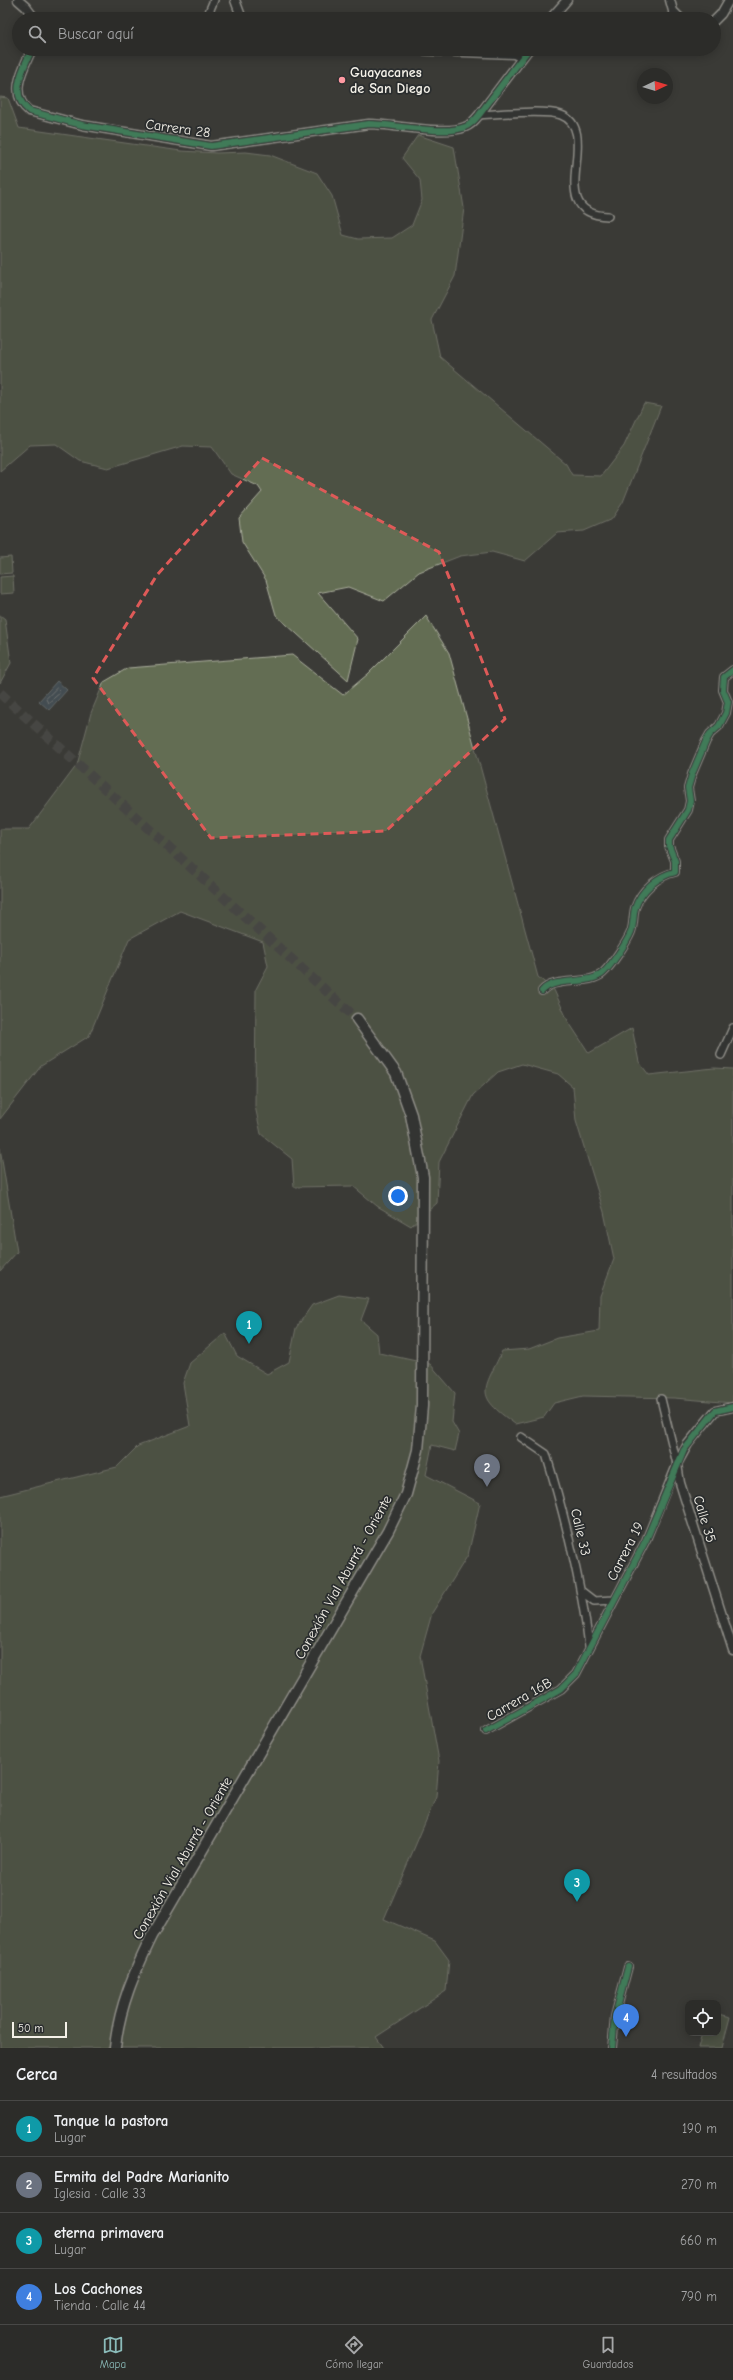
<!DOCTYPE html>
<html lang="es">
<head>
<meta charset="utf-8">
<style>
	:root { --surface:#2c2c29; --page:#383835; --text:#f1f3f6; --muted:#a6a7a8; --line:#484846; --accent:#8bbbb9 }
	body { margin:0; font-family:"Comic Neue",sans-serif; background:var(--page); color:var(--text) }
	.controls { position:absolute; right:12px; bottom:12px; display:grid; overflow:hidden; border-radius:8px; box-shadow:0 2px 10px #0003 }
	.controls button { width:36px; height:36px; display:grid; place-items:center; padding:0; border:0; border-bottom:1px solid var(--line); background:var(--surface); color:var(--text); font:20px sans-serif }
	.compass { position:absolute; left:637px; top:68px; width:36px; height:36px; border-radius:50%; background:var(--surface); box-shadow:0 2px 10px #0003; rotate:86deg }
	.scale { position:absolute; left:12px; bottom:10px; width:55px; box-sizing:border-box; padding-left:4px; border:2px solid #f4f1e8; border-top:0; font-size:11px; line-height:14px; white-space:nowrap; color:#f4f1e8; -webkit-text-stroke:3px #2a2d2e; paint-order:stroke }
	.you { position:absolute; left:398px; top:1196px; width:14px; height:14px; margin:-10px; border:3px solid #fff; border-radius:50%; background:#1a73e8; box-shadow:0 0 0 6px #1a73e833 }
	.badge { display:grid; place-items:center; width:26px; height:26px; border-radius:50%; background:var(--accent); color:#fff; font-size:13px; font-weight:700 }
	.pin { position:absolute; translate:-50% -33px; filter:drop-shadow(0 1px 2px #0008) }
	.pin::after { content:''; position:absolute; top:21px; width:14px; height:12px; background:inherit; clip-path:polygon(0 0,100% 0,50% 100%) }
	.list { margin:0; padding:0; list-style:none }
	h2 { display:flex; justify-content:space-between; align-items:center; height:52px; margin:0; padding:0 16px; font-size:17px }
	h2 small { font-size:13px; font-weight:400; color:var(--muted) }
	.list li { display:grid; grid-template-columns:26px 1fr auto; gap:12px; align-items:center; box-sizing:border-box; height:56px; padding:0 16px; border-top:1px solid var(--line) }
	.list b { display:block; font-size:15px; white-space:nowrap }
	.list p { margin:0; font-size:13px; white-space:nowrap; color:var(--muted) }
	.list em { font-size:13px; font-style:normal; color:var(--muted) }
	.icon { flex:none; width:22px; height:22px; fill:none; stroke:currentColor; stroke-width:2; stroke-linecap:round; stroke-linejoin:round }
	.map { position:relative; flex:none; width:733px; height:2048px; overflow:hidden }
	.search { position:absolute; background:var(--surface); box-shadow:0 2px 10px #0003; left:12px; right:12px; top:12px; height:44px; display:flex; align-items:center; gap:10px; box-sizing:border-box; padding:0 14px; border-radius:22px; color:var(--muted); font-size:15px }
	.sheet { height:276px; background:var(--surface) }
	nav { display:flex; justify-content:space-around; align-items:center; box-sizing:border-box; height:56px; border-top:1px solid var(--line); background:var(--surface); font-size:11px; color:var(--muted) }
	nav a { display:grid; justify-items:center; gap:2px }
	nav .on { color:var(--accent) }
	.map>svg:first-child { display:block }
	.green { fill:#636d53; stroke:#acaf9e }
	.water { fill:#4f6372; stroke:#919ca1 }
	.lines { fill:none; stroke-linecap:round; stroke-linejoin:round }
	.shore { stroke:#b2b8b9; stroke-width:1 }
	.primary-tunnel { stroke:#575652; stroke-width:10; stroke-dasharray:10 5; stroke-linecap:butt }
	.minor-casing { stroke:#f4f1e8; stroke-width:10 }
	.tertiary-casing { stroke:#f4f1e8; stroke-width:11 }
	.primary-casing { stroke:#f4f1e8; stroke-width:13 }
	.minor { stroke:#2a2d2e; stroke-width:7 }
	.tertiary { stroke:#2a2d2e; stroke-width:8 }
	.primary { stroke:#2a2d2e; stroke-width:10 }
	.cycleway-casing { stroke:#2a2d2e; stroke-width:8 }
	.cycleway { stroke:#46c982; stroke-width:6 }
	.marked { fill:none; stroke:#de5a58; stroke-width:3; stroke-dasharray:8 5; stroke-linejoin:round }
	.poi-dot { fill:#ff9aa2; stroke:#2a2d2e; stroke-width:1.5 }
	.labels { text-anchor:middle; stroke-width:3.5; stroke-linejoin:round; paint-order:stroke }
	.poi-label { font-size:14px; font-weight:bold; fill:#f4f1e8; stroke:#2a2d2e; text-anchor:start }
	.street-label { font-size:14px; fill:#f4f1e8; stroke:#2a2d2e }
</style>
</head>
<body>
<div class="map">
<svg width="733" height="2048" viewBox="0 0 733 2048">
	<rect width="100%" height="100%" fill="#3b3b37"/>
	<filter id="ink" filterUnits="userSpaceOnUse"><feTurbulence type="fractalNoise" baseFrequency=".025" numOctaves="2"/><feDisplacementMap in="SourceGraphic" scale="8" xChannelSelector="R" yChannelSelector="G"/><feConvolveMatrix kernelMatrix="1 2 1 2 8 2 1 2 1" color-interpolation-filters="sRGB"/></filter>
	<g filter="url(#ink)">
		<path class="green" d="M0,97L8,98L19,128L181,151L217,153L246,152L270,155L317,173L332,196L343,235L358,239L392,238L412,225L422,200L420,180L402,158L418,135L454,147L464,208L455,276L432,320L440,357L566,464L572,475L601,476L624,446L644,403L661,406L623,502L612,519L584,531L557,533L525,561L492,552L460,556L419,572L384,601L348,587L318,593L358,639L348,680L276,615L266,580L242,542L239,518L262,492L258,486L231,474L212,447L183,446L108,468L80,461L56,444L30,445L0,471Z
			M11,557L12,573L0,574V558Z
			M13,576L14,593L0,594V577Z
			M0,615L5,619L11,663L0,683Z
			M426,616L449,653L538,977L554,990L568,1021L589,1053L632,1028L639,1062L649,1075L714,1068L733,1069V1403L674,1398L583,1396L554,1403L544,1417L515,1424C473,1394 484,1391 502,1351L529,1349L557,1338L599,1331L600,1296L614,1259L604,1212L576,1121L573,1087L558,1074L522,1064L498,1072L473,1095L439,1162L437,1203L411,1226L377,1206L353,1186L294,1187L292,1159L261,1134L255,1106L256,989L268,966L263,942L180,911L129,939L89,1036L41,1066L0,1119V829H29L77,765L91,713L104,682L128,668L292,655L343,695L368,674Z
			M0,1148L17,1252L0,1271Z
			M339,1295L369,1299L361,1320L377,1334L379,1353L430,1364L455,1393L452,1422L459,1434L455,1451L432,1445L426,1475L480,1503L468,1555L432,1613L420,1656L439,1761L436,1797L384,1919L435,1941L449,1960L446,1991L376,2037L384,2048H0V1496L117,1467L138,1446L190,1426L183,1383L190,1363L225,1333L237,1356L267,1374L289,1362L296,1328L312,1305Z
			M718,2014L730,2017L722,2048H698L702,2033H718Z"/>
		<path class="water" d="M57,681L67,690L49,710L39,701Z"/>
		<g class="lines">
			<path class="shore" d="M57,688L61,692L48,703L46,699Z"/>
			<path class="primary-tunnel" d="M0,693L357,1019"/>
			<g class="minor-casing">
				<path id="minor" d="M206,19L214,0
					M479,115C498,114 545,109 561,115C604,131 541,214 608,216
					M542,991C554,976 589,986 603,973C611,966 627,942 631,932C634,924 633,915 635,908C641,890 658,876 675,872V861L669,846V840L688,810L690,801L688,788L692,774L706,741L710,734L719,726L726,713L728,702L723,690L724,677L733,670
					M721,1055L733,1028
					M521,1437L546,1454C565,1517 581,1581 589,1646
					M581,1591L594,1601L614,1600
					M486,1731L561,1689L576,1674L646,1540L677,1464L661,1399
					M612,2048L615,2016L628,1967"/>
			</g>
			<g class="tertiary-casing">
				<path id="tertiary" d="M18,0L26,7L35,19
					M235,0L242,19
					M670,0L673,11L681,19
					M550,19L567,0
					M714,21L721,14L729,0
					M32,49C23,69 8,94 29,111L82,125L211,146L369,124C394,124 445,136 465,127C471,125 475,120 479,115L529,49
					M386,49L514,54L522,58
					M733,1407L715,1411L688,1444L677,1464L680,1483L733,1650"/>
			</g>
			<g class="primary-casing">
				<path id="primary" d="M115,2048C119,2007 134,1973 152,1936L388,1531L406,1494L418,1450L422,1406L423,1177L411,1115L396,1073L357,1019"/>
			</g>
			<use href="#minor" class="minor"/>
			<use href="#tertiary" class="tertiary"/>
			<use href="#primary" class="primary"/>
			<g class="cycleway-casing">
				<path id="cycleway" d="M32,49C23,69 8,94 29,111L82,125L211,146L369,124C394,124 445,136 465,127C471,125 475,120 479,115L529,49
					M542,991C554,976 589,986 603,973C611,966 627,942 631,932C634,924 633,915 635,908C641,890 658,876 675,872V861L669,846V840L688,810L690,801L688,788L692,774L706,741L710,734L719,726L726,713L728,702L723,690L724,677L733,670
					M486,1731L561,1689L576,1674L646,1540L684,1450L715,1411L733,1407
					M612,2048L615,2016L628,1967"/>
			</g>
			<use href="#cycleway" class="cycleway"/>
		</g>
	</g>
	<path d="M0 0H733V2048H0ZM262,458L439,552L505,719L386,831L211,838L93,678L157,575Z" fill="#3b3b37" fill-opacity=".55" fill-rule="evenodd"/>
	<path class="marked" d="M262,458L439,552L505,719L386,831L211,838L93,678L157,575Z"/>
	<circle class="poi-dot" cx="342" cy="80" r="4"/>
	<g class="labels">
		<g class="poi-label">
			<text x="350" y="77">Guayacanes<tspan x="350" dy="16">de San Diego</tspan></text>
		</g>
		<g class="street-label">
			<text transform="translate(178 128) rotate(8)" y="5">Carrera 28</text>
			<text transform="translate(705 1519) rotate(73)" y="5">Calle 35</text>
			<text transform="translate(581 1532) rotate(77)" y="5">Calle 33</text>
			<text transform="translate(625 1551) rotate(-63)" y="5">Carrera 19</text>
			<text transform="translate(343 1577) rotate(-61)" y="5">Conexión Vial Aburrá - Oriente</text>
			<text transform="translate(519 1699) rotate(-30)" y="5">Carrera 16B</text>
			<text transform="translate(182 1858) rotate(-60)" y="5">Conexión Vial Aburrá - Oriente</text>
		</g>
	</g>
</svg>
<div class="controls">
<button><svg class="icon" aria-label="locate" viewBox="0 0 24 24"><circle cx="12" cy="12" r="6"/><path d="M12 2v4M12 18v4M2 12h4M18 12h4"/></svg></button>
</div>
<svg class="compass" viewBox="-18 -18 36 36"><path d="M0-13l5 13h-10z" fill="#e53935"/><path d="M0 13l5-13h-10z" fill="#a6a7a8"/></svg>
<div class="scale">50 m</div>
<div class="you"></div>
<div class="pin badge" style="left:249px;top:1344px;background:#0f9aa8">1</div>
<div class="pin badge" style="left:487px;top:1487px;background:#6b7280">2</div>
<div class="pin badge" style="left:577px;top:1902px;background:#0f9aa8">3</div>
<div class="pin badge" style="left:626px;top:2037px;background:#3f7fe0">4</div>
<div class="search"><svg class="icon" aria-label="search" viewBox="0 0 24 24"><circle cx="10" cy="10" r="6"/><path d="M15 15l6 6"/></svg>Buscar aquí</div>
</div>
<section class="sheet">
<h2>Cerca<small>4 resultados</small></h2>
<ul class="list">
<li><span class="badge" style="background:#0f9aa8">1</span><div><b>Tanque la pastora</b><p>Lugar</p></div><em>190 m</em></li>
<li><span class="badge" style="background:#6b7280">2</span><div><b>Ermita del Padre Marianito</b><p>Iglesia · Calle 33</p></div><em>270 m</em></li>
<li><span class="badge" style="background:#0f9aa8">3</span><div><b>eterna primavera</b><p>Lugar</p></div><em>660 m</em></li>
<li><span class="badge" style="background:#3f7fe0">4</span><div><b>Los Cachones</b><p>Tienda · Calle 44</p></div><em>790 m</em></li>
</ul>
</section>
<nav>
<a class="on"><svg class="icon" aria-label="map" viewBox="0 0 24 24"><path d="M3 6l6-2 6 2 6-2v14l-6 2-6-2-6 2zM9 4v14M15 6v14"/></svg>Mapa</a>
<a><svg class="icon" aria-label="directions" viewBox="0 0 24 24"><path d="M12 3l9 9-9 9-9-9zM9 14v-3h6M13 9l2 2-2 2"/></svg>Cómo llegar</a>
<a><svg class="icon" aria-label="saved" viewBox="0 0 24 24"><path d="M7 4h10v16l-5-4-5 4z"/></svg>Guardados</a>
</nav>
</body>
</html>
